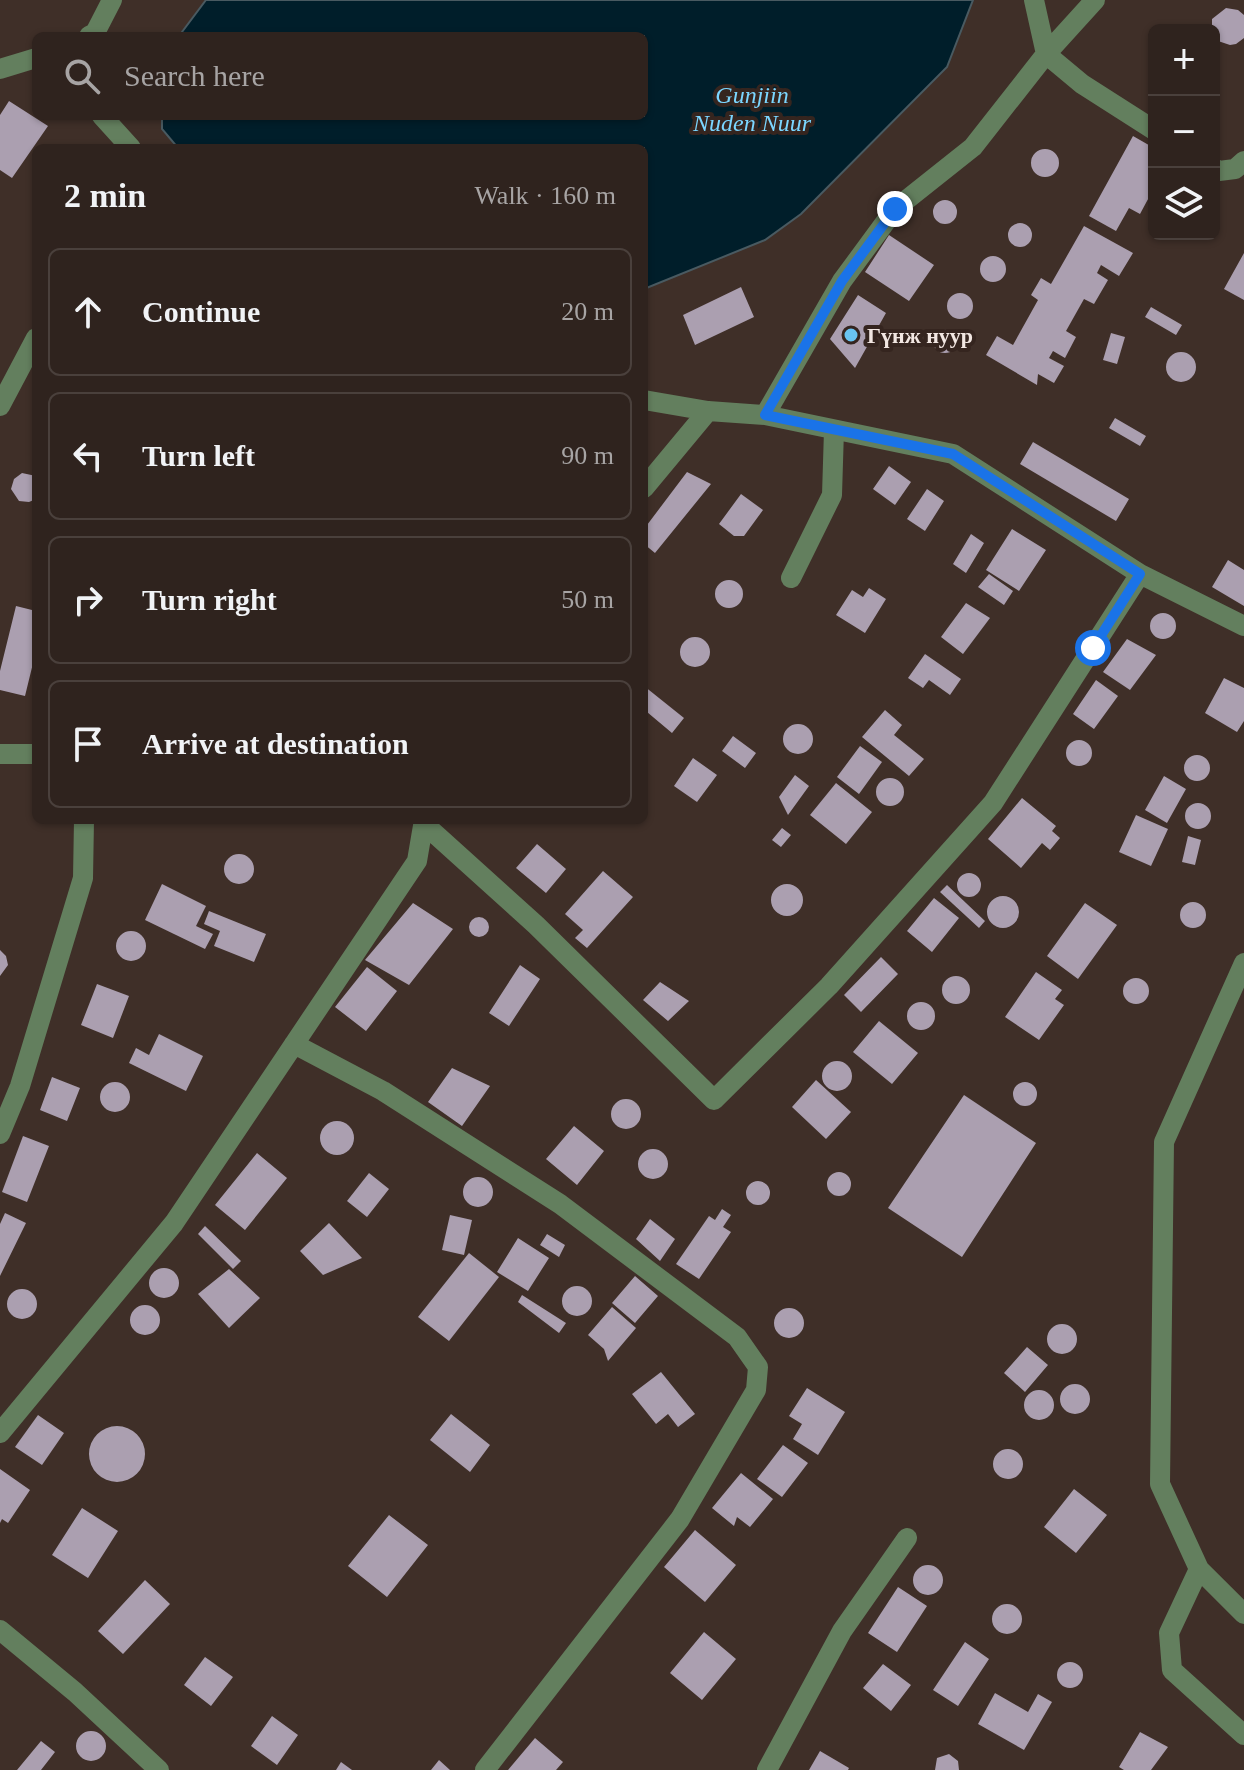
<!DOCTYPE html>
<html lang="en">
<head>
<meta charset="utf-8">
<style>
	:root { --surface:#2f231e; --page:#372b27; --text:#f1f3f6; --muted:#a7a4a4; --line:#4a403c }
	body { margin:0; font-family:Georgia,serif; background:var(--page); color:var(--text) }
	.controls { position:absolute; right:24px; top:24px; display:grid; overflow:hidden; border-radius:12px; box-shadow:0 2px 6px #0004 }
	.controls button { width:72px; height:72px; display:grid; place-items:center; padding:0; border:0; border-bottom:2px solid var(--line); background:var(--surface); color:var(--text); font:40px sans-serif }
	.stop { position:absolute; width:24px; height:24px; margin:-18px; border:6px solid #1a73e8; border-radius:50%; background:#fff }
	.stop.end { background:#1a73e8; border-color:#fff; box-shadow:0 2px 8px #0008 }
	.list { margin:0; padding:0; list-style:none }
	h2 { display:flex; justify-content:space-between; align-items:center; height:104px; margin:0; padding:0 32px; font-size:34px }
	h2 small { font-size:26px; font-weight:400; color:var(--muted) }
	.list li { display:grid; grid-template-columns:52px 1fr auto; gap:24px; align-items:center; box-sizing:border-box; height:128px; margin:0 16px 16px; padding:0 16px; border:2px solid var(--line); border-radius:12px }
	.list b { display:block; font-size:30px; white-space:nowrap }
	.list em { font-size:26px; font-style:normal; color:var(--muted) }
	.icon { flex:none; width:44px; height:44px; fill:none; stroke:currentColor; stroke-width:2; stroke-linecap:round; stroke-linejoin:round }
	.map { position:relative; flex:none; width:1244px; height:1770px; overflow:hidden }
	.search { position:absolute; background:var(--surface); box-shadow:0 2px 6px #0004; left:32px; top:32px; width:616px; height:88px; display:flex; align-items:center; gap:20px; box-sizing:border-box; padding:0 28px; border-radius:12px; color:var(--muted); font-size:30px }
	.panel { position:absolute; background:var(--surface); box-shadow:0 2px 6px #0004; left:32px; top:144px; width:616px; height:680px; border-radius:12px }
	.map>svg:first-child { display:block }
	.water { fill:#001e2a; stroke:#495a61; stroke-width:2 }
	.building { fill:#ab9fb0 }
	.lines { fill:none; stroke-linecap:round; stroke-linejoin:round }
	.minor { stroke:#637f5e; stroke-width:20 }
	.route { stroke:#1a73e8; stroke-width:10 }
	.poi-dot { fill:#69c4f1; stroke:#35251f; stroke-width:3 }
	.labels { text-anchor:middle; stroke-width:8; stroke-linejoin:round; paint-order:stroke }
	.poi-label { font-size:22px; font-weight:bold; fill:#f2e7e2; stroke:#35251f; text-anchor:start }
	.water-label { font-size:24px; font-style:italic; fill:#7bd6ff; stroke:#35251f }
</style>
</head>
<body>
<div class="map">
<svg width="1244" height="1770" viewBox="0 0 1244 1770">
	<rect width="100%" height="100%" fill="#3f2f28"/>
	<path class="water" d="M206,0H973L947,67L801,214L765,240L644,289V148H178L162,129V116H644V36H179Z"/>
	<path class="building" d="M1226,8L1238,10L1244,15V38L1236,44L1230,45L1218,41L1214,37V30H1212V19Z
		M9,101L48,126L12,178L0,170V115Z
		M1133,136L1154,148V188L1140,214L1129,208L1116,231L1089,216Z
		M1031 163a14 14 0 1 1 28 0a14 14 0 1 1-28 0Z
		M933 212a12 12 0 1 1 24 0a12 12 0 1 1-24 0Z
		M1008 235a12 12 0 1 1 24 0a12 12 0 1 1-24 0Z
		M1084,226L1133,253L1119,276L1101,265L1097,273L1108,280L1094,304L1084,299L1066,331L1076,337L1065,358L1053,351L1049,358L1064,366L1054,383L1038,374L1037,385L986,355L997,336L1013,345L1038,300L1031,295L1041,278L1051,284Z
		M889,235L934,265L909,301L865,272Z
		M1244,253V300L1224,289Z
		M980 269a13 13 0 1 1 26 0a13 13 0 1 1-26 0Z
		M741,287L754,317L695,345L683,315Z
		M947 306a13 13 0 1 1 26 0a13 13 0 1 1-26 0Z
		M858,295L886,313L855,368L830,339Z
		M1151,307L1182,325L1176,335L1145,317Z
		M933 341a12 12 0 1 1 24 0a12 12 0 1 1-24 0Z
		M1111,333L1125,337L1117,364L1103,360Z
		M1166 367a15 15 0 1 1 30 0a15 15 0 1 1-30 0Z
		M1115,418L1146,436L1140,446L1109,428Z
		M1033,442L1129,499L1116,521L1020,464Z
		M889,466L911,482L895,505L873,489Z
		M687,472L711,484L655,553L644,544V529Z
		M22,473L36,476V499L29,502L19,501L11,489L14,479Z
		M927,489L944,501L925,531L907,519Z
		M741,494L763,510L744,536H734L719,524Z
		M1012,529L1046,550L1019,591L986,570Z
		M971,534L984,543L966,573L953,564Z
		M1228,560L1244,570V606L1212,587Z
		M989,574L1013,591L1004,605L978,587Z
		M715 594a14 14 0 1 1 28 0a14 14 0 1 1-28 0Z
		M869,588L886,599L865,633L836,615L852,590L863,597Z
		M966,603L990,618L963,654L941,637Z
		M16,606L36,611V651L25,696L0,690V671Z
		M1150 626a13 13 0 1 1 26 0a13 13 0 1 1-26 0Z
		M680 652a15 15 0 1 1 30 0a15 15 0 1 1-30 0Z
		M1127,639L1156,655L1130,690L1103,672Z
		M925,654L961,679L950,695L929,680L923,688L908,678Z
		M1224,678L1244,688V721L1237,732L1205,713Z
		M1096,680L1118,696L1094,729L1073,714Z
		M644,686L684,718L672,733L647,712L644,716Z
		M885,710L902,725L894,735L924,759L909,776L862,737Z
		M783 739a15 15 0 1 1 30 0a15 15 0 1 1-30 0Z
		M733,736L756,753L745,768L722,751Z
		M1066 753a13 13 0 1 1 26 0a13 13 0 1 1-26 0Z
		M860,746L882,762L859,794L837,777Z
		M1184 768a13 13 0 1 1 26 0a13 13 0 1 1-26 0Z
		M693,758L717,775L697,802L674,786Z
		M795,775L809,786L788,815L779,797Z
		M1164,776L1186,789L1167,823L1145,810Z
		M876 792a14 14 0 1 1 28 0a14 14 0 1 1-28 0Z
		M836,783L872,812L846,844L810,815Z
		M1022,798L1056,826L1052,831L1060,838L1050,850L1042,843L1021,868L988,839Z
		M1185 816a13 13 0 1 1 26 0a13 13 0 1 1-26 0Z
		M1136,815L1168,829L1151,866L1119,852Z
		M782,828L791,835L781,847L772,840Z
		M1188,836L1201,840L1195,865L1182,862Z
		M537,844L566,869L546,893L516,868Z
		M224 869a15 15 0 1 1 30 0a15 15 0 1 1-30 0Z
		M603,871L633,897L587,948L575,938L583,930L565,914Z
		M957 885a12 12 0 1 1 24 0a12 12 0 1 1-24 0Z
		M162,884L206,906L196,926L213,934L205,949L145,920Z
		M771 900a16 16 0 1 1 32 0a16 16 0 1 1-32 0Z
		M947,885L985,921L979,928L940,892Z
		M987 912a16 16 0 1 1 32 0a16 16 0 1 1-32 0Z
		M934,898L959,918L932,952L907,931Z
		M1180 915a13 13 0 1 1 26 0a13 13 0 1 1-26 0Z
		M413,903L453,929L409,985L365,960Z
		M1085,903L1117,925L1078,979L1047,956Z
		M209,911L266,934L254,962L214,946L220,931L204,924Z
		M469 927a10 10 0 1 1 20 0a10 10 0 1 1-20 0Z
		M116 946a15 15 0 1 1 30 0a15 15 0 1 1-30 0Z
		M0,950L6,956L8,965L0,976Z
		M881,957L898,974L861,1012L844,995Z
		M520,965L540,979L509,1026L489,1013Z
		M367,967L397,991L366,1031L335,1007Z
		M1036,972L1062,990L1055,999L1064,1005L1039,1040L1005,1017Z
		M942 990a14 14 0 1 1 28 0a14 14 0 1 1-28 0Z
		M1123 991a13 13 0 1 1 26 0a13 13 0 1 1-26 0Z
		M660,982L689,1001L668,1021L643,1000Z
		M97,984L129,996L113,1038L81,1025Z
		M907 1016a14 14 0 1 1 28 0a14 14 0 1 1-28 0Z
		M879,1021L918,1053L892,1084L853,1052Z
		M159,1034L203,1056L186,1091L129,1063L136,1048L149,1055Z
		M822 1076a15 15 0 1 1 30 0a15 15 0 1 1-30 0Z
		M452,1068L490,1086L462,1126L428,1102Z
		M52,1077L80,1088L67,1121L40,1110Z
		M816,1080L851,1112L826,1139L792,1107Z
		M1013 1094a12 12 0 1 1 24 0a12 12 0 1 1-24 0Z
		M100 1097a15 15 0 1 1 30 0a15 15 0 1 1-30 0Z
		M964,1095L1036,1143L962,1257L888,1208Z
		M611 1114a15 15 0 1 1 30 0a15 15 0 1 1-30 0Z
		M320 1138a17 17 0 1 1 34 0a17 17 0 1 1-34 0Z
		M574,1126L604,1151L577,1185L546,1159Z
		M23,1136L49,1146L27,1202L2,1192Z
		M638 1164a15 15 0 1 1 30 0a15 15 0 1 1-30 0Z
		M257,1153L287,1178L245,1230L215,1205Z
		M827 1184a12 12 0 1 1 24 0a12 12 0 1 1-24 0Z
		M369,1173L389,1189L367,1217L347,1201Z
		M463 1192a15 15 0 1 1 30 0a15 15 0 1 1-30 0Z
		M746 1193a12 12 0 1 1 24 0a12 12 0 1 1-24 0Z
		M722,1209L731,1215L723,1227L731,1232L699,1279L676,1264L709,1216L715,1220Z
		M5,1213L26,1223L0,1276V1224Z
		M450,1215L472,1220L464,1255L442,1250Z
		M650,1219L675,1239L660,1261L636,1239Z
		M329,1223L362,1258L323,1275L300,1251Z
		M205,1226L241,1261L233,1269L198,1234Z
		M547,1234L565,1245L559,1257L540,1245Z
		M518,1238L549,1258L528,1291L497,1272Z
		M469,1253L499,1277L449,1341L418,1317Z
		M149 1283a15 15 0 1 1 30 0a15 15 0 1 1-30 0Z
		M229,1269L260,1298L229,1328L198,1294Z
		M635,1276L658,1296L635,1323L612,1303Z
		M562 1301a15 15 0 1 1 30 0a15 15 0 1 1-30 0Z
		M7 1304a15 15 0 1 1 30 0a15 15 0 1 1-30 0Z
		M522,1295L566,1323L559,1333L518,1302Z
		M130 1320a15 15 0 1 1 30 0a15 15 0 1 1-30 0Z
		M612,1307L636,1328L608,1361L604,1349L588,1335Z
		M774 1323a15 15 0 1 1 30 0a15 15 0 1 1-30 0Z
		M1047 1339a15 15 0 1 1 30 0a15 15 0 1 1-30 0Z
		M1027,1347L1048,1365L1025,1392L1004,1373Z
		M661,1372L695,1414L678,1427L668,1414L656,1424L632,1394Z
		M1060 1399a15 15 0 1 1 30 0a15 15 0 1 1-30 0Z
		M807,1388L845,1412L818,1455L793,1439L802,1424L789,1416Z
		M1024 1405a15 15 0 1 1 30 0a15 15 0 1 1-30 0Z
		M451,1414L490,1445L470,1472L430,1440Z
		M38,1415L64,1433L42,1465L15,1447Z
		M89 1454a28 28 0 1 1 56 0a28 28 0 1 1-56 0Z
		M783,1445L808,1463L782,1497L757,1479Z
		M993 1464a15 15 0 1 1 30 0a15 15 0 1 1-30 0Z
		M0,1469L30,1490L8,1523L2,1519L0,1523Z
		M741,1473L773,1499L750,1527L737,1517L734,1526L712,1508Z
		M1074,1489L1107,1515L1076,1553L1044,1527Z
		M82,1508L118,1531L88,1578L52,1555Z
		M389,1515L428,1545L387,1597L348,1566Z
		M695,1530L736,1565L705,1602L664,1567Z
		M913 1580a15 15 0 1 1 30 0a15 15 0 1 1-30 0Z
		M145,1580L170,1604L123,1654L98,1631Z
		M898,1587L927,1606L897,1652L868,1633Z
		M992 1619a15 15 0 1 1 30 0a15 15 0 1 1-30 0Z
		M704,1632L736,1659L702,1700L670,1673Z
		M965,1642L989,1659L958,1706L933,1690Z
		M205,1657L233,1677L211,1706L184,1685Z
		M1057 1675a13 13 0 1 1 26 0a13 13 0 1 1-26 0Z
		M883,1664L911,1685L891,1711L863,1688Z
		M995,1693L1028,1712L1038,1694L1052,1702L1024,1750L978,1724Z
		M272,1716L298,1735L277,1765L251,1746Z
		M76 1746a15 15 0 1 1 30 0a15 15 0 1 1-30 0Z
		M1140,1732L1168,1747L1151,1770H1124L1119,1767Z
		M535,1738L563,1762L556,1770H508Z
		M41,1741L55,1752L41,1770H17Z
		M820,1751L849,1768L848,1770H809Z
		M949,1754L958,1761L959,1770H935L937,1758Z
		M439,1760L450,1770H431Z
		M341,1762L352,1770H336Z"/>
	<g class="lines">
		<path class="minor" d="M1034,0L1046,54L1095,0
			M89,36L95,33L112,0
			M0,69L36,58
			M102,116L131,148
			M1214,168L1219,171L1235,169L1244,161
			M644,400L708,411L765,415L953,454L1140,574L1244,626
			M0,406L36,338
			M765,415L842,281L895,209L973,147L1046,54L1082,84L1154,130
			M644,488L708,411
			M791,578L832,495L834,430
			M0,754H36
			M423,823L536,925L714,1100L829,986L993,803L1140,574
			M1244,963L1164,1142L1160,1484L1199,1569L1244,1614
			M294,1044L383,1091L560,1204L737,1337L758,1367L756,1390L680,1519L485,1770
			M0,1134L20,1086L83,878L84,820
			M0,1433L174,1223L417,861L424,820
			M1199,1569L1169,1633L1172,1670L1244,1735
			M0,1630L75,1692L159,1770
			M767,1770L842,1631L907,1538"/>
	</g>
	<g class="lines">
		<path class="route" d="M895,209L842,281L765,415L953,454L1140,574L1093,648"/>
	</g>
	<circle class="poi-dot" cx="851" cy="335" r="8"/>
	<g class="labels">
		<g class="poi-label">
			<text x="867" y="343">Гүнж нуур</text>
		</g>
		<g class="water-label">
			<text x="752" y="103">Gunjiin<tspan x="752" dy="28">Nuden Nuur</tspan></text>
		</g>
	</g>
</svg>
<div class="controls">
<button>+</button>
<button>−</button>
<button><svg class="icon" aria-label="layers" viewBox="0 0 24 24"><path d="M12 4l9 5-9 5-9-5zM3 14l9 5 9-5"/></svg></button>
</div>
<div class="stop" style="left:1093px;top:648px"></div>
<div class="stop end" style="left:895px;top:209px"></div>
<div class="search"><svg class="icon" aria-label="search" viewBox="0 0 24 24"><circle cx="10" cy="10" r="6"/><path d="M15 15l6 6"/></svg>Search here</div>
<section class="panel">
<h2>2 min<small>Walk · 160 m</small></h2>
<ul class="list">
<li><svg class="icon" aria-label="ahead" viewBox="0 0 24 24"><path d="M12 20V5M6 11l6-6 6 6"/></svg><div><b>Continue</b></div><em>20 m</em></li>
<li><svg class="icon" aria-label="left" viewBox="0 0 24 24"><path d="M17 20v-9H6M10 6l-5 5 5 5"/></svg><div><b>Turn left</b></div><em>90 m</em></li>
<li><svg class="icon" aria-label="right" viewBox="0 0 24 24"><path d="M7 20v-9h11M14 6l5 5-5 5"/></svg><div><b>Turn right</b></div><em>50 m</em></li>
<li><svg class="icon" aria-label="arrive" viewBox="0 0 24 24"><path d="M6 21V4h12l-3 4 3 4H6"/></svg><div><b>Arrive at destination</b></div></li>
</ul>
</section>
</div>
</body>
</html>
